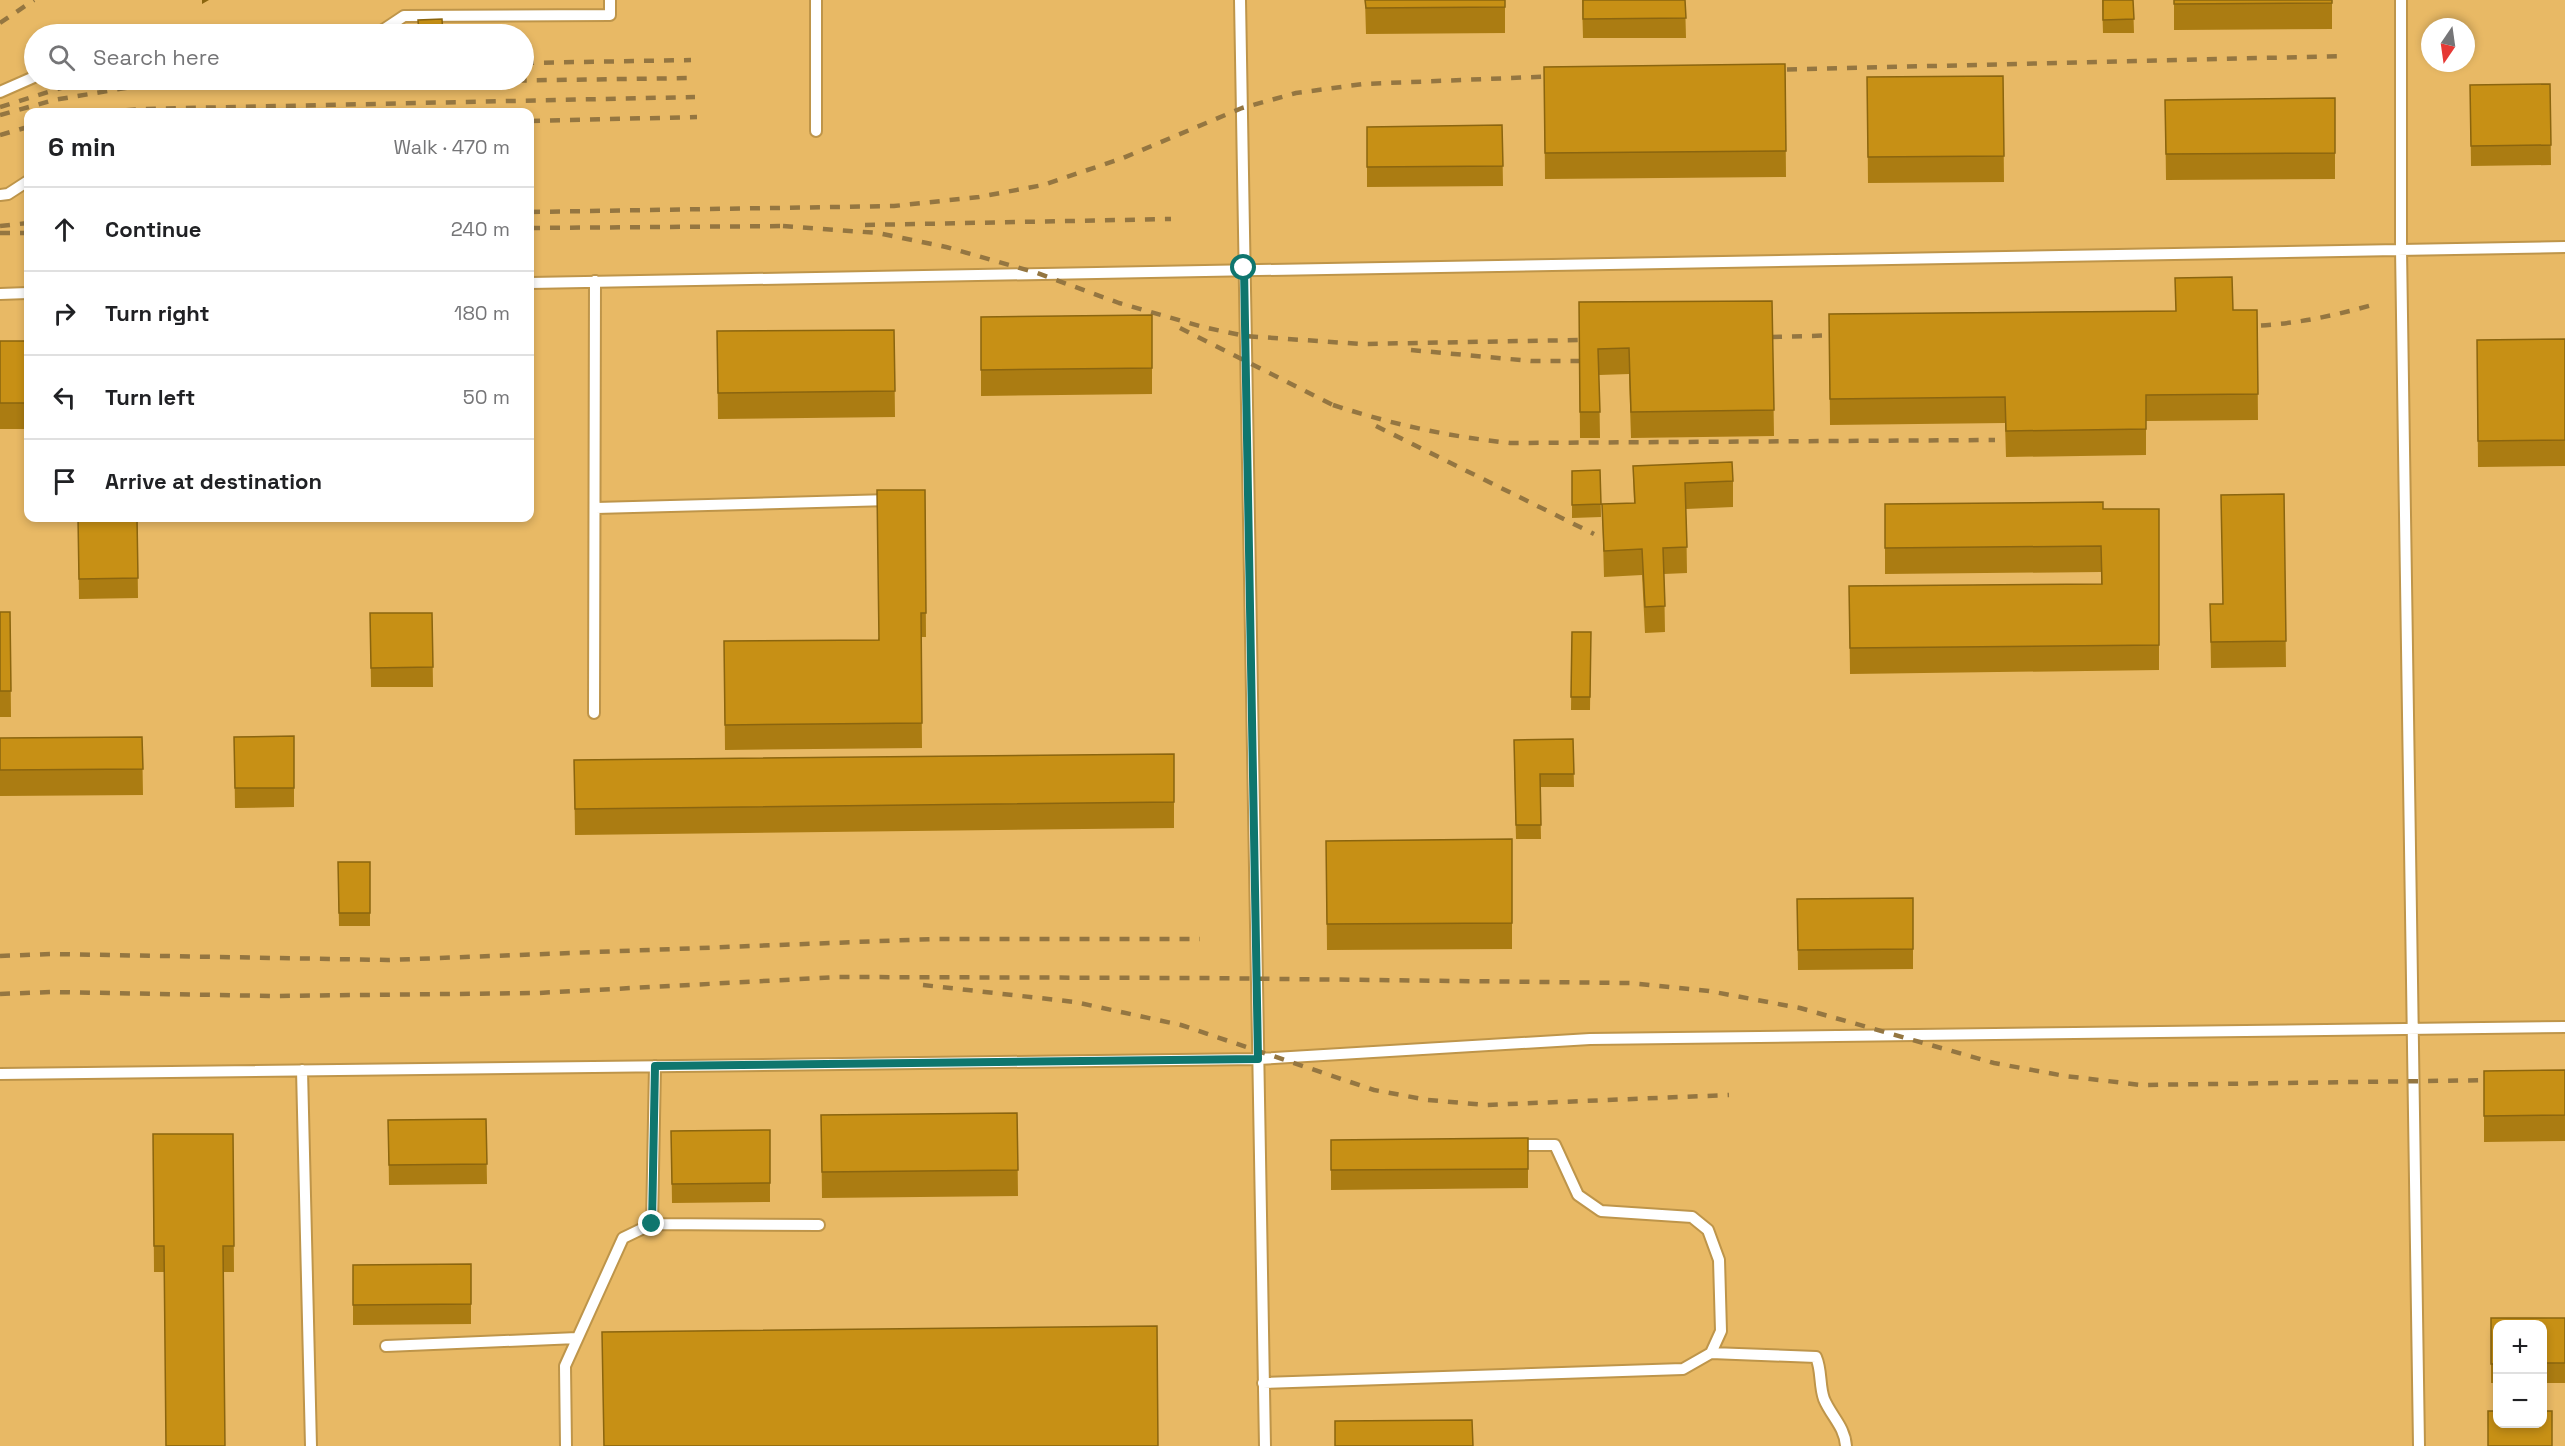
<!DOCTYPE html>
<html lang="en">
<head>
<meta charset="utf-8">
<style>
	:root { --surface:#fff; --page:#f2f2f2; --text:#202124; --muted:#757577; --line:#e0e0e0 }
	body { margin:0; font-family:"Space Grotesk",sans-serif; background:var(--page); color:var(--text) }
	.controls { position:absolute; right:18px; bottom:18px; display:grid; overflow:hidden; border-radius:12px; box-shadow:0 3px 9px #0003 }
	.controls button { width:54px; height:54px; display:grid; place-items:center; padding:0; border:0; border-bottom:2px solid var(--line); background:var(--surface); color:var(--text); font:30px sans-serif }
	.compass { position:absolute; left:2421px; top:18px; width:54px; height:54px; border-radius:50%; background:var(--surface); box-shadow:0 3px 9px #0003; rotate:193deg }
	.stop { position:absolute; width:18px; height:18px; margin:-14px; border:4px solid #0f766e; border-radius:50%; background:#fff }
	.stop.end { background:#0f766e; border-color:#fff; box-shadow:0 2px 6px #0008 }
	.list { margin:0; padding:0; list-style:none }
	h2 { display:flex; justify-content:space-between; align-items:center; height:78px; margin:0; padding:0 24px; font-size:26px }
	h2 small { font-size:20px; font-weight:400; color:var(--muted) }
	.list li { display:grid; grid-template-columns:39px 1fr auto; gap:18px; align-items:center; box-sizing:border-box; height:84px; padding:0 24px; border-top:2px solid var(--line) }
	.list b { display:block; font-size:22px; white-space:nowrap }
	.list em { font-size:20px; font-style:normal; color:var(--muted) }
	.icon { flex:none; width:33px; height:33px; fill:none; stroke:currentColor; stroke-width:2; stroke-linecap:round; stroke-linejoin:round }
	.map { position:relative; flex:none; width:2565px; height:1446px; overflow:hidden }
	.search { position:absolute; background:var(--surface); box-shadow:0 3px 9px #0003; left:24px; top:24px; width:510px; height:66px; display:flex; align-items:center; gap:15px; box-sizing:border-box; padding:0 21px; border-radius:33px; color:var(--muted); font-size:22px }
	.panel { position:absolute; background:var(--surface); box-shadow:0 3px 9px #0003; left:24px; top:108px; width:510px; height:414px; border-radius:12px }
	.map>svg:first-child { display:block }
	.built { fill:#e8b965; fill-rule:evenodd }
	.lines { fill:none; stroke-linecap:round; stroke-linejoin:round }
	.lane-casing { stroke:#be954a; stroke-width:14 }
	.lane { stroke:#fff; stroke-width:10 }
	.rail { stroke:#947641; stroke-width:4.5; stroke-dasharray:10 10; stroke-linecap:butt }
	.wall { fill:#ab7c12 }
	.shaded-wall { fill:#8b650f }
	.building { fill:#c79015; stroke:#8b650f; stroke-width:1.5 }
	.route { stroke:#0f766e; stroke-width:8 }
</style>
</head>
<body>
<div class="map">
<svg width="2565" height="1446" viewBox="0 0 2565 1446">
	<rect width="100%" height="100%" fill="#ecc277"/>
	<path class="built" d="M0,0H2565V1446H0ZM2430,27H2466V63H2430ZM34,34H524V80H34ZM28,112H530V518H28ZM2498,1324H2542V1424H2498Z"/>
	<g class="lines">
		<g class="lane-casing">
			<path id="lane" d="M1240,0L1265,1446
				M2401,0V249L2419,1446
				M377,34L404,16L610,15V0
				M0,92L34,77
				M816,131V0
				M0,195L8,194L28,181
				M530,283L2565,247
				M0,294L28,293
				M596,508L890,500
				M594,713L595,281
				M302,1070L311,1446
				M0,1074L1258,1059L1590,1039L2565,1027
				M652,1224L655,1066
				M386,1346L577,1338
				M1711,1353L1816,1357C1822,1371 1819,1385 1824,1399C1831,1416 1845,1427 1846,1446
				M1263,1383L1683,1369L1711,1353L1721,1331L1719,1260L1708,1230L1692,1217L1601,1211L1578,1195L1555,1145H1514
				M566,1446L565,1366L623,1238L652,1224L819,1225"/>
		</g>
		<use href="#lane" class="lane"/>
		<path class="rail" d="M0,23L34,0
			M524,63L691,60
			M1767,70L2344,56
			M0,107L87,80
			M106,112L142,109L695,97
			M0,115L54,100L137,86L694,78
			M530,121L697,117
			M0,135L28,127
			M530,212L894,206L979,197L1043,185L1123,158L1242,108L1296,93L1363,84L1560,76
			M865,225L1171,219
			M0,226L28,223
			M783,226L878,233L946,247L1037,273L1119,303L1203,327L1245,336L1361,344L1579,340
			M530,228L790,226
			M0,233H28
			M2241,326C2287,326 2329,317 2372,305
			M1180,328L1341,409
			M1772,337L1844,335
			M1411,350L1531,361H1579
			M1333,405C1395,425 1446,436 1510,443L1995,440
			M1376,426L1594,534
			M0,956L52,954L388,960L934,939H1200
			M923,985L1075,1002L1181,1025L1374,1090L1428,1100L1486,1105L1729,1095
			M0,994L52,992L272,996L538,993L839,977L1201,978L1630,983L1709,991L1800,1008L1994,1063L2065,1076L2141,1085L2499,1080"/>
	</g>
	<path class="wall" d="M1365,0H1505V33L1366,34Z
		M1582,0H1685L1686,38H1583Z
		M2102,0H2133L2134,33H2103Z
		M2174,0H2332V29L2174,30Z
		M1785,64L1786,177L1545,179L1544,67Z
		M2003,76L2004,182L1868,183L1867,77Z
		M2550,84L2551,165L2471,166L2470,85Z
		M2335,98V179L2166,180L2165,100Z
		M1502,125L1503,186L1367,187V127Z
		M1772,301L1774,436L1631,438L1629,374L1599,375L1600,438H1580L1579,302Z
		M2257,310L2258,420L2146,421V455L2006,457L2005,423L1830,425L1829,314Z
		M1152,315V394L981,396V317Z
		M894,330L895,417L718,419L717,331Z
		M2565,339V466L2478,467L2477,340Z
		M0,341H28V429H0Z
		M1633,466L1733,481V507L1686,509L1687,573L1664,574L1665,632L1645,633L1642,575L1604,577L1602,504L1634,503Z
		M1600,470L1601,517L1572,518V471Z
		M925,490L926,637H921L922,748L725,750L724,641L878,640Z
		M2284,494L2286,667L2211,668L2210,604H2222Z
		M1885,504L2103,509H2159V670L1850,674L1849,586L2101,584V572L1885,574Z
		M78,518H137L138,598L79,599Z
		M0,612H10L11,717H0Z
		M370,613H432L433,687H371Z
		M1572,632H1591L1590,710H1571Z
		M294,736V807L235,808L234,737Z
		M142,737L143,795L0,796V738Z
		M1573,739L1574,787H1540L1541,839H1516L1514,753Z
		M1174,754V828L575,835L574,760Z
		M1512,839V949L1327,950L1326,841Z
		M338,862H370V926H339Z
		M1913,898V969L1798,970L1797,899Z
		M2565,1070V1141L2484,1142V1071Z
		M1017,1113L1018,1196L822,1198L821,1115Z
		M486,1119L487,1184L389,1185L388,1120Z
		M770,1130V1202L672,1203L671,1131Z
		M153,1134H233L234,1272H154Z
		M1528,1138V1188L1331,1190V1140Z
		M471,1264V1324L353,1325V1265Z
		M2491,1318H2565V1383H2542V1324H2498V1383H2491Z"/>
	<path class="shaded-wall" d="M202,0H209L202,4Z"/>
	<path class="building" d="M1365,0H1505V7L1366,8Z
		M1583,0H1685L1686,18L1583,19Z
		M2103,0H2133L2134,19L2103,20Z
		M2174,0H2332V3L2174,4Z
		M442,19L443,34H419L418,20Z
		M1785,64L1786,151L1545,153L1544,67Z
		M2003,76L2004,156L1868,157L1867,77Z
		M2550,84L2551,145L2471,146L2470,85Z
		M2335,98V153L2166,154L2165,100Z
		M1502,125L1503,166L1367,167V127Z
		M2232,277L2233,310H2257L2258,394L2146,395V429L2006,431L2005,397L1830,399L1829,314L2176,311L2175,278Z
		M1772,301L1774,410L1631,412L1629,348L1598,349L1600,412H1580L1579,302Z
		M1152,315V368L981,370V317Z
		M894,330L895,391L718,393L717,331Z
		M2565,339V440L2478,441L2477,340Z
		M0,341H28V403H0Z
		M1732,462L1733,481L1685,483L1687,547L1663,548L1665,606L1645,607L1642,549L1604,551L1602,504L1635,503L1633,466Z
		M1600,470L1601,504L1572,505V471Z
		M877,490H925L926,613H921L922,723L725,725L724,641L879,640Z
		M2284,494L2286,641L2211,642L2210,604H2223L2221,495Z
		M2103,502V509H2159V645L1850,648L1849,586L2102,584L2101,546L1885,548V504Z
		M78,518H137L138,578L79,579Z
		M0,612H10L11,691H0Z
		M370,613H432L433,667L371,668Z
		M1572,632H1591L1590,697H1571Z
		M294,736V788H235L234,737Z
		M142,737L143,769L0,770V738Z
		M1573,739L1574,774H1540L1541,825H1516L1514,740Z
		M1174,754V802L575,809L574,760Z
		M1512,839V923L1327,924L1326,841Z
		M338,862H370V913H339Z
		M1913,898V949L1798,950L1797,899Z
		M2565,1070V1115L2484,1116V1071Z
		M1017,1113L1018,1170L822,1172L821,1115Z
		M486,1119L487,1164L389,1165L388,1120Z
		M770,1130V1183L672,1184L671,1131Z
		M153,1134H233L234,1246H223L225,1446H166L164,1246H154Z
		M1528,1138V1169L1331,1170V1140Z
		M471,1264V1304L353,1305V1265Z
		M2491,1318H2565V1363H2542V1324H2498V1364H2491Z
		M1157,1326L1158,1446H604L602,1332Z
		M2488,1411H2498V1424H2542V1411H2552V1446H2488Z
		M1472,1420L1473,1446H1335V1421Z"/>
	<g class="lines">
		<path class="route" d="M652,1224L655,1066L1258,1059L1244,268"/>
	</g>
</svg>
<div class="controls">
<button>+</button>
<button>−</button>
</div>
<svg class="compass" viewBox="-18 -18 36 36"><path d="M0-13l5 13h-10z" fill="#e53935"/><path d="M0 13l5-13h-10z" fill="#757577"/></svg>
<div class="stop" style="left:1244px;top:268px"></div>
<div class="stop end" style="left:652px;top:1224px"></div>
<div class="search"><svg class="icon" aria-label="search" viewBox="0 0 24 24"><circle cx="10" cy="10" r="6"/><path d="M15 15l6 6"/></svg>Search here</div>
<section class="panel">
<h2>6 min<small>Walk · 470 m</small></h2>
<ul class="list">
<li><svg class="icon" aria-label="ahead" viewBox="0 0 24 24"><path d="M12 20V5M6 11l6-6 6 6"/></svg><div><b>Continue</b></div><em>240 m</em></li>
<li><svg class="icon" aria-label="right" viewBox="0 0 24 24"><path d="M7 20v-9h11M14 6l5 5-5 5"/></svg><div><b>Turn right</b></div><em>180 m</em></li>
<li><svg class="icon" aria-label="left" viewBox="0 0 24 24"><path d="M17 20v-9H6M10 6l-5 5 5 5"/></svg><div><b>Turn left</b></div><em>50 m</em></li>
<li><svg class="icon" aria-label="arrive" viewBox="0 0 24 24"><path d="M6 21V4h12l-3 4 3 4H6"/></svg><div><b>Arrive at destination</b></div></li>
</ul>
</section>
</div>
</body>
</html>
